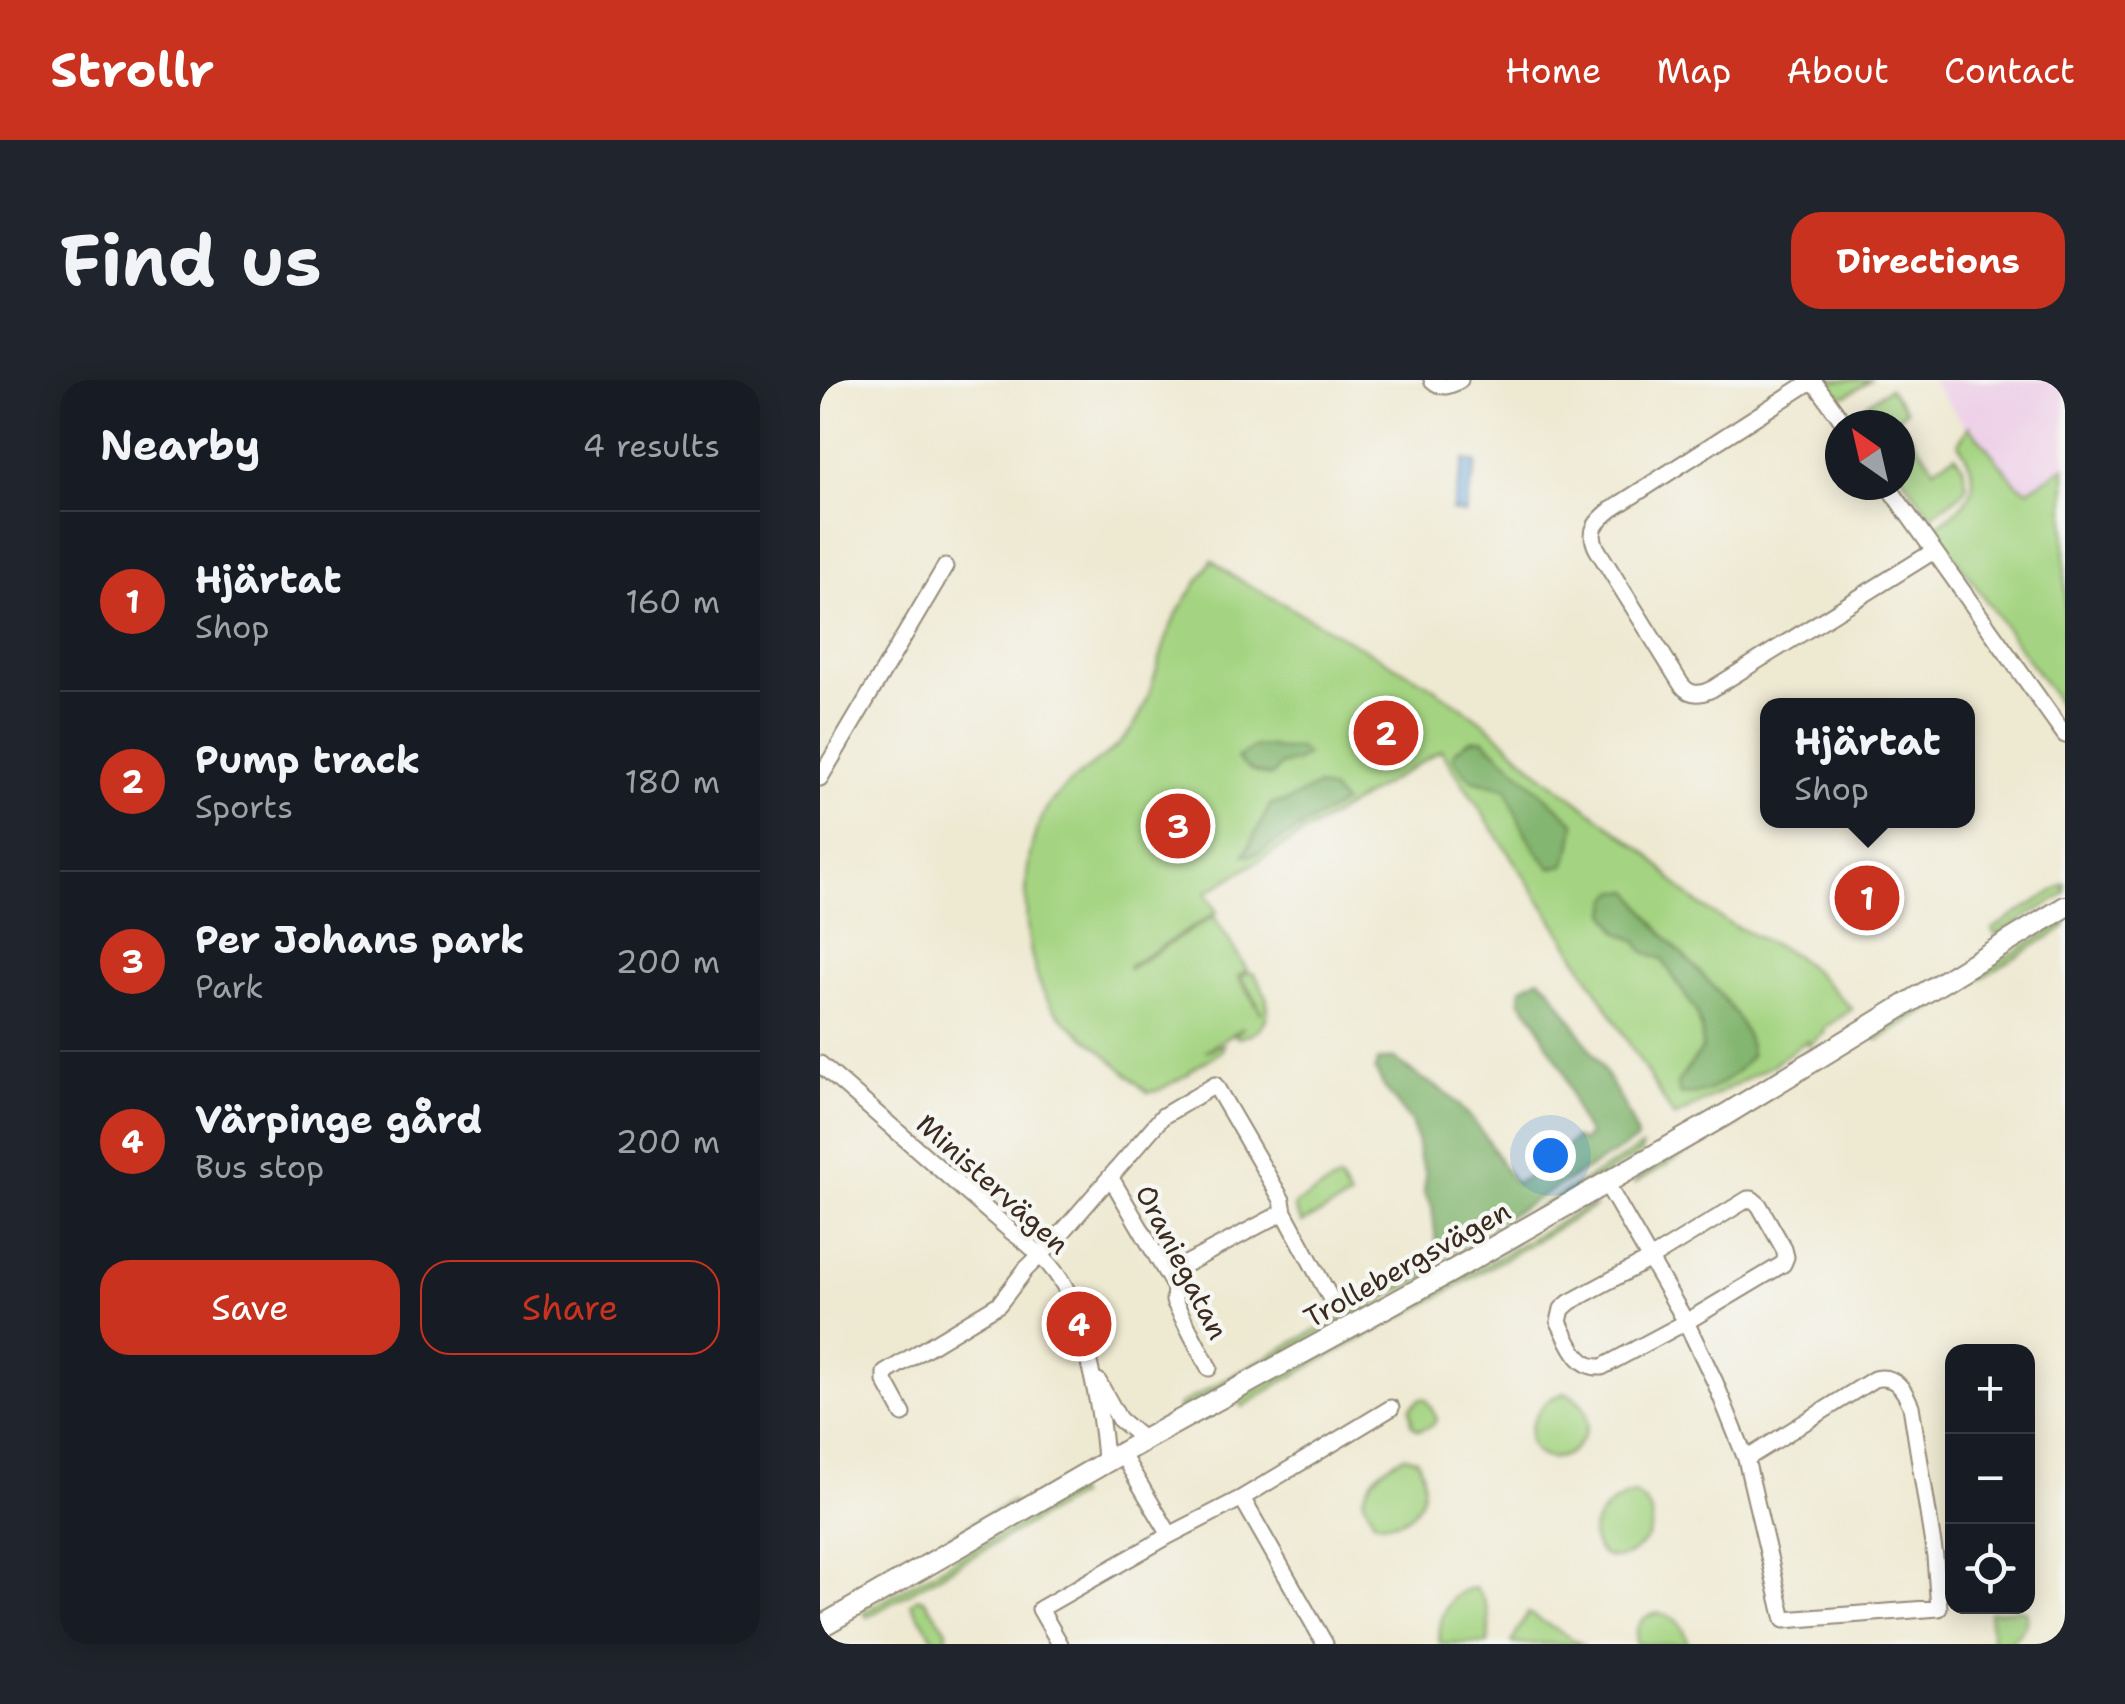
<!DOCTYPE html>
<html lang="en">
<head>
<meta charset="utf-8">
<style>
	:root { --surface:#171b24; --page:#20242c; --text:#f1f3f6; --muted:#9ea1a6; --line:#363941; --accent:#c8321e }
	body { margin:0; font-family:"Shantell Sans",sans-serif; background:var(--page); color:var(--text) }
	.controls { position:absolute; right:30px; bottom:30px; display:grid; overflow:hidden; border-radius:20px; box-shadow:0 5px 25px #0003 }
	.controls button { width:90px; height:90px; display:grid; place-items:center; padding:0; border:0; border-bottom:2px solid var(--line); background:var(--surface); color:var(--text); font:50px sans-serif }
	.compass { position:absolute; left:1005px; top:30px; width:90px; height:90px; border-radius:50%; background:var(--surface); box-shadow:0 5px 25px #0003; rotate:326deg }
	.you { position:absolute; left:730px; top:775px; width:35px; height:35px; margin:-25px; border:8px solid #fff; border-radius:50%; background:#1a73e8; box-shadow:0 0 0 15px #1a73e833 }
	.badge { display:grid; place-items:center; width:65px; height:65px; border-radius:50%; background:var(--accent); color:#fff; font-size:32px; font-weight:700 }
	.pin { position:absolute; translate:-50% -50%; border:5px solid #fff; box-shadow:0 2px 10px #0006 }
	.popup { position:absolute; left:940px; top:318px; width:215px; height:130px; box-sizing:border-box; display:grid; place-content:center; border-radius:20px; background:var(--surface); filter:drop-shadow(0 2px 8px #0005); font-size:32px; white-space:nowrap; color:var(--muted) }
	.popup b { font-size:38px; color:var(--text) }
	.popup::after { content:''; position:absolute; left:50%; top:100%; margin-left:-20px; border:20px solid transparent; border-top-color:var(--surface) }
	.list { margin:0; padding:0; list-style:none }
	h2 { display:flex; justify-content:space-between; align-items:center; height:130px; margin:0; padding:0 40px; font-size:42px }
	h2 small { font-size:32px; font-weight:400; color:var(--muted) }
	.list li { display:grid; grid-template-columns:65px 1fr auto; gap:30px; align-items:center; box-sizing:border-box; height:180px; padding:0 40px; border-top:2px solid var(--line) }
	.list b { display:block; font-size:38px; white-space:nowrap }
	.list p { margin:0; font-size:32px; white-space:nowrap; color:var(--muted) }
	.list em { font-size:32px; font-style:normal; color:var(--muted) }
	.actions { display:flex; gap:20px; padding:30px 40px }
	.actions a { flex:1; padding:22px 0; border:2px solid var(--accent); border-radius:30px; text-align:center; font-size:35px; color:var(--accent) }
	.actions .main { background:var(--accent); color:#fff }
	.icon { flex:none; width:55px; height:55px; fill:none; stroke:currentColor; stroke-width:2; stroke-linecap:round; stroke-linejoin:round }
	.map { position:relative; flex:none; width:1245px; height:1264px; overflow:hidden; border-radius:30px }
	header { display:flex; align-items:center; gap:60px; box-sizing:border-box; height:140px; padding:0 50px; background:var(--accent); color:#fff }
	header strong { font-size:48px }
	nav { display:flex; gap:55px; margin-inline-start:auto; font-size:35px }
	.intro { display:flex; align-items:center; justify-content:space-between; box-sizing:border-box; height:240px; padding:0 60px }
	h1 { margin:0; font-size:70px }
	.button { padding:25px 45px; border-radius:30px; background:var(--accent); color:#fff; font-size:35px; font-weight:700 }
	main { display:flex; gap:60px; padding:0 60px }
	aside { flex:1; background:var(--surface); border-radius:30px; box-shadow:0 5px 25px #0003 }
	.map>svg:first-child { display:block }
	.built { fill:#eed0e8 }
	.green { fill:#a4d481; stroke:#707f50; stroke-width:2.5 }
	.forest { fill:#83b66f; stroke:#5f7046; stroke-width:2.5 }
	.water { fill:#68a5d9; stroke:#52687c; stroke-width:2.5 }
	.lines { fill:none; stroke-linecap:round; stroke-linejoin:round }
	.minor-casing { stroke:#948a78; stroke-width:19 }
	.tertiary-casing { stroke:#948a78; stroke-width:24 }
	.minor { stroke:#fff; stroke-width:15 }
	.tertiary { stroke:#fff; stroke-width:20 }
	.labels { text-anchor:middle; stroke-width:9; stroke-linejoin:round; paint-order:stroke }
	.street-label { font-size:28px; fill:#3b2a1e; stroke:#f6f6f2 }
</style>
</head>
<body>
<header>
<strong>Strollr</strong>
<nav><a>Home</a><a>Map</a><a>About</a><a>Contact</a></nav>
</header>
<div class="intro"><h1>Find us</h1><a class="button">Directions</a></div>
<main>
<aside>
<h2>Nearby<small>4 results</small></h2>
<ul class="list">
<li><span class="badge">1</span><div><b>Hjärtat</b><p>Shop</p></div><em>160 m</em></li>
<li><span class="badge">2</span><div><b>Pump track</b><p>Sports</p></div><em>180 m</em></li>
<li><span class="badge">3</span><div><b>Per Johans park</b><p>Park</p></div><em>200 m</em></li>
<li><span class="badge">4</span><div><b>Värpinge gård</b><p>Bus stop</p></div><em>200 m</em></li>
</ul>
<div class="actions"><a class="main">Save</a><a>Share</a></div>
</aside>
<div class="map">
<svg width="1245" height="1264" viewBox="0 0 1245 1264">
	<rect width="100%" height="100%" fill="#f6f6f2"/>
	<filter id="ink" filterUnits="userSpaceOnUse"><feTurbulence type="fractalNoise" baseFrequency=".01" numOctaves="2"/><feDisplacementMap in="SourceGraphic" scale="20" xChannelSelector="R" yChannelSelector="G"/><feConvolveMatrix kernelMatrix="1 2 1 2 8 2 1 2 1" color-interpolation-filters="sRGB"/></filter>
	<filter id="wash" filterUnits="userSpaceOnUse"><feTurbulence type="fractalNoise" baseFrequency=".0048" numOctaves="4" result="noise"/><feDisplacementMap in="SourceGraphic" scale="40" xChannelSelector="R" yChannelSelector="G"/><feGaussianBlur stdDeviation="2.25" result="paint"/><feColorMatrix in="noise" values="0 0 0 0 0 0 0 0 0 0 0 0 0 0 0 0 0 1.4 0 .05"/><feComposite in="paint" operator="in"/></filter>
	<g filter="url(#wash)">
		<rect width="100%" height="100%" fill="#eee9d1"/>
		<path class="built" d="M1114,0H1245V87L1199,116L1112,2Z"/>
		<path class="green" d="M1007,0H1050L1027,15L1018,16Z
			M1069,8L1086,30L1078,37L1114,88L1135,75L1143,87L1147,105L1141,114L1111,136L1080,93V45H1039L1034,39L1040,29Z
			M1149,46L1196,103L1208,110L1245,87V332L1117,151V146C1154,119 1165,104 1138,63Z
			M392,180L411,195L608,304L666,344L721,394L828,474L866,514L881,526L908,543L971,573L994,591L1032,629L1005,648L1004,653L989,665L988,660L954,684L854,737L744,557L621,370L386,513L397,532L308,587L309,589L394,536L427,590L418,596L442,634L433,615L422,600V595L430,592L434,594C453,620 456,650 418,658L415,655L424,647L385,671L404,664L402,671L370,691V693L337,711L327,712C312,699 297,684 282,671C265,656 245,644 231,625C200,582 197,473 227,428C249,395 288,381 311,350C333,319 337,279 352,244C361,222 380,201 392,180Z
			M1245,504V514L1175,555L1172,549Z
			M1245,541V547L1075,650L1058,660L1055,656Z
			M917,739L919,743L813,804L824,793Z
			M822,767L821,773L680,855L674,853Z
			M519,799L530,818L482,843L474,827L476,824Z
			M766,827H774L613,920L462,1002L422,1027L418,1020L610,916Z
			M658,861L657,868L359,1031L358,1026Z
			M745,1013C795,1032 750,1097 717,1073C700,1060 716,1030 730,1019C734,1017 740,1015 745,1013Z
			M600,1019H606L617,1039L612,1046L599,1050L592,1045L590,1028Z
			M585,1076L597,1079C615,1113 594,1152 554,1141L543,1118C550,1098 565,1084 585,1076Z
			M255,1111L257,1116L47,1237L44,1232Z
			M815,1114C865,1145 791,1207 774,1162C766,1141 796,1116 815,1114Z
			M192,1121L194,1125L0,1237V1231Z
			M655,1208C671,1224 670,1242 668,1264H620C617,1240 629,1210 655,1208Z
			M97,1218L104,1219L127,1250L126,1262H116L91,1224Z
			M1200,1229L1206,1232C1209,1249 1198,1252 1190,1264H1173L1169,1232Z
			M708,1233L761,1264H695L692,1262Z
			M838,1233C858,1237 862,1245 868,1264H816C815,1247 820,1236 838,1233Z"/>
		<path class="forest" d="M663,359L755,443L752,465L745,485L731,488C709,465 696,439 687,409C655,398 655,409 633,378L634,372L651,360Z
			M449,366L458,369L479,368L486,375L477,381L460,385L452,396C438,394 426,390 417,378L434,367Z
			M497,406L512,411L523,423L438,473L430,476L424,475L451,424L465,422Z
			M796,511H811C824,531 839,550 855,567C882,595 929,636 931,676C915,696 887,719 860,714L857,703L882,669V650L876,632L842,579L824,572L816,561L798,552L787,534L789,519Z
			M719,598L728,605C747,633 816,733 817,760L630,870H617L612,826L604,813L606,794L599,777L598,763L591,742L564,707L555,689L557,681L574,678C593,697 621,705 639,725C650,736 661,750 669,763C679,777 683,791 696,803L723,790L755,758L762,762L769,755L757,734L743,689L726,662L716,640L700,620L701,608Z"/>
		<path class="water" d="M644,80L657,83L645,134L632,131Z"/>
	</g>
	<g filter="url(#ink)">
		<g class="lines">
			<g class="minor-casing">
				<path id="minor" d="M612,0C622,9 629,7 640,0
					M993,0L792,129C777,141 767,150 777,169L861,304C870,316 880,315 892,309L1114,171
					M993,0L1025,45
					M1067,105L1245,355
					M0,398L125,187
					M0,684L192,852C215,868 237,889 249,915C256,929 259,945 263,960C274,1000 283,1040 285,1082
					M291,798L355,908L354,921L389,988
					M786,803L866,942L895,1002L926,1079L964,1240L1119,1228L1115,1177L1091,1026C1084,1009 1075,994 1054,999L926,1079
					M928,819H932L939,825L964,869L966,877L963,884L866,942L782,987C757,989 749,961 739,942L742,929L750,922L830,879Z
					M347,894L464,832
					M278,1001L299,1039L324,1060
					M83,1034L65,1001V993L179,924L206,889L233,863L343,736L395,705L462,820L464,832L513,923
					M350,1155L422,1118
					M240,1264L220,1229L350,1155L301,1073
					M505,1264L422,1118L571,1028"/>
			</g>
			<g class="tertiary-casing">
				<path id="tertiary" d="M0,1247L324,1060L630,892L905,735L1245,527"/>
			</g>
			<use href="#minor" class="minor"/>
			<use href="#tertiary" class="tertiary"/>
		</g>
	</g>
	<g class="labels">
		<g class="street-label">
			<text transform="translate(173 804) rotate(42)" y="10">Ministervägen</text>
			<text transform="translate(362 882) rotate(63)" y="10">Oraniegatan</text>
			<text transform="translate(587 884) rotate(-29)" y="10">Trollebergsvägen</text>
		</g>
	</g>
</svg>
<div class="controls">
<button>+</button>
<button>−</button>
<button><svg class="icon" aria-label="locate" viewBox="0 0 24 24"><circle cx="12" cy="12" r="6"/><path d="M12 2v4M12 18v4M2 12h4M18 12h4"/></svg></button>
</div>
<svg class="compass" viewBox="-18 -18 36 36"><path d="M0-13l5 13h-10z" fill="#e53935"/><path d="M0 13l5-13h-10z" fill="#9ea1a6"/></svg>
<div class="you"></div>
<div class="pin badge" style="left:1047px;top:518px">1</div>
<div class="popup"><b>Hjärtat</b>Shop</div>
<div class="pin badge" style="left:566px;top:353px">2</div>
<div class="pin badge" style="left:358px;top:446px">3</div>
<div class="pin badge" style="left:259px;top:944px">4</div>
</div>
</main>
</body>
</html>
